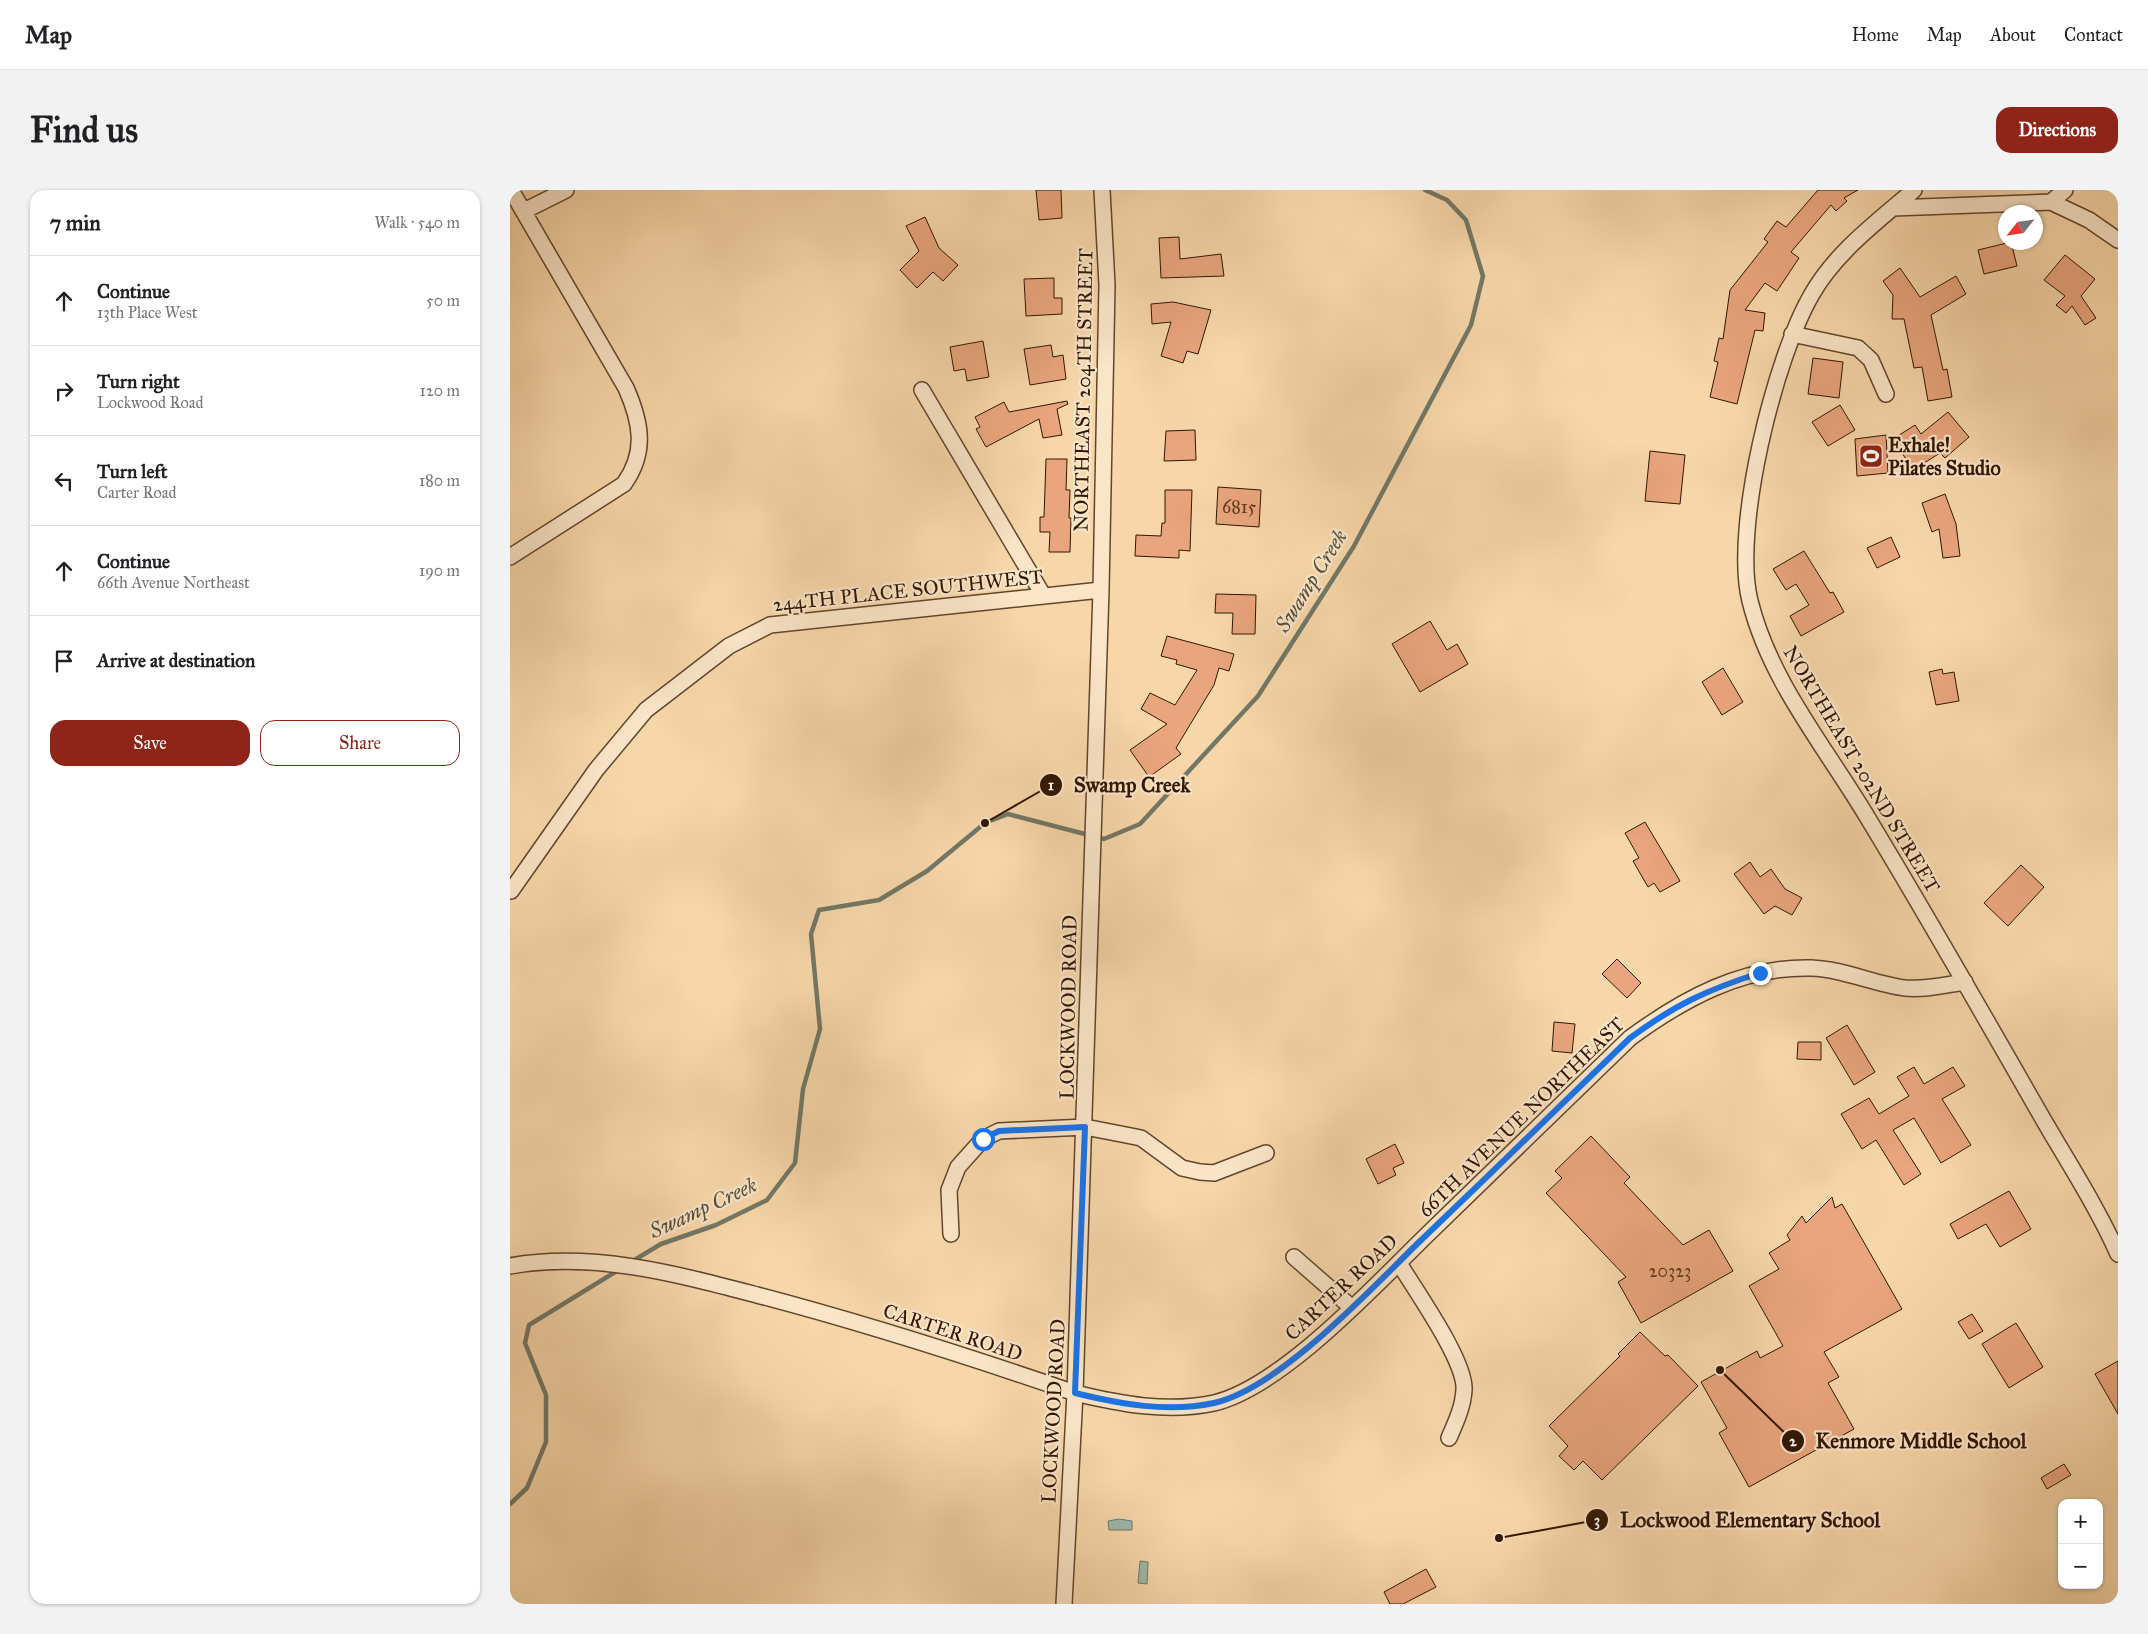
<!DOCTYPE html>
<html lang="en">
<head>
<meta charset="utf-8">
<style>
	:root { --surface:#fff; --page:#f2f2f2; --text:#202124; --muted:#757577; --line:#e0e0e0; --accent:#8f2418 }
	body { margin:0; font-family:"IM FELL Great Primer",serif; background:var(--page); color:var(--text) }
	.controls { position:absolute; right:15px; bottom:15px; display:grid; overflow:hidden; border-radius:10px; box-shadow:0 1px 4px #0004 }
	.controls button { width:45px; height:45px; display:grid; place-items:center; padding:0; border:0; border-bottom:1px solid var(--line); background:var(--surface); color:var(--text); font:25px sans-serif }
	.compass { position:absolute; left:1488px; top:15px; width:45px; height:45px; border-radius:50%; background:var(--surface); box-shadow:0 1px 4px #0004; rotate:240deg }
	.stop { position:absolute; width:15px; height:15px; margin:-11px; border:4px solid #1a73e8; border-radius:50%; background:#fff }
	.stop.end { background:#1a73e8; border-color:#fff; box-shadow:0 1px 5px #0008 }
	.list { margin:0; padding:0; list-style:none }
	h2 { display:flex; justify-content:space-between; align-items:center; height:65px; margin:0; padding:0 20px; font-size:21px }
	h2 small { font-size:16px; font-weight:400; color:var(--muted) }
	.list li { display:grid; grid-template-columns:32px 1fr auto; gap:15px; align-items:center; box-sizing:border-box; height:90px; padding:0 20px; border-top:1px solid var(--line) }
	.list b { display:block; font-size:19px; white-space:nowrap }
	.list p { margin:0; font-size:16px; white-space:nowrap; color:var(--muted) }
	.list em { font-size:16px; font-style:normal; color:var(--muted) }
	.actions { display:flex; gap:10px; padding:15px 20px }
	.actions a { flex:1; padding:11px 0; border:1px solid var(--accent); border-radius:15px; text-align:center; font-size:18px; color:var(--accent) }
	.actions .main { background:var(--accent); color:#fff }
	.icon { flex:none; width:28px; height:28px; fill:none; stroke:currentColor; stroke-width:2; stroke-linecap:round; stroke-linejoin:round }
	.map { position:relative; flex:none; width:1608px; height:1414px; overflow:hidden; border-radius:15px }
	header { display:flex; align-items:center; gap:30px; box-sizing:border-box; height:70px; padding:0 25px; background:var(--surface); border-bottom:1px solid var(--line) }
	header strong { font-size:24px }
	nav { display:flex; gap:28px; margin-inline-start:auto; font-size:18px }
	.intro { display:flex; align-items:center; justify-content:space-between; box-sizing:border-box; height:120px; padding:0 30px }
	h1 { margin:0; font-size:35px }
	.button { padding:12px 22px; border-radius:15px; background:var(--accent); color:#fff; font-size:18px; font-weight:700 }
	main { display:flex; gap:30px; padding:0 30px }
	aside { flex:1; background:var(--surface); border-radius:15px; box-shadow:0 1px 4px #0004 }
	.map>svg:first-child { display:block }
	.water { fill:#9db9ac; stroke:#727867 }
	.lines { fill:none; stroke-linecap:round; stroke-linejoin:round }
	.stream { stroke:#727867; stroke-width:4.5 }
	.building { fill:#e9a57d; stroke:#311600 }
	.minor-casing { stroke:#62462a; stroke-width:18 }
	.minor { stroke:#fae5c8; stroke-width:15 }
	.route { stroke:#1a73e8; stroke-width:6 }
	.labels { text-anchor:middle; stroke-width:4.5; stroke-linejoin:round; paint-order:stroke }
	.number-label { font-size:18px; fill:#5f3a1f }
	.street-label { font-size:20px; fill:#311600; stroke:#fae5c8 }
	.poi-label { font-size:20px; font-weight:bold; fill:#311600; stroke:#fae5c8; text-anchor:start }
	.water-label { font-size:21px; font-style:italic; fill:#574f3c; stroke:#fae5c8 }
	.leader { fill:none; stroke:#311600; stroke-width:2 }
	.callout-dot { fill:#311600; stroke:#fae5c8; stroke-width:2 }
	.mark-label { font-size:15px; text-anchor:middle; font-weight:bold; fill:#fff }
	.callout-label { font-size:21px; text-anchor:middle; font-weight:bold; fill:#311600; stroke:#fae5c8; stroke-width:4.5; stroke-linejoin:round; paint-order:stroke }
</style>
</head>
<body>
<header>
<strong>Map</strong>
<nav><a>Home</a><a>Map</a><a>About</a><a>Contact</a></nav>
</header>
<div class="intro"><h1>Find us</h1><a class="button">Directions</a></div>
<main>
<aside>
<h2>7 min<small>Walk · 540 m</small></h2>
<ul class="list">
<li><svg class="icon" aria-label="ahead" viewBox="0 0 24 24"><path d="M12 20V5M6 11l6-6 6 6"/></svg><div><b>Continue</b><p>13th Place West</p></div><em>50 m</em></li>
<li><svg class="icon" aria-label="right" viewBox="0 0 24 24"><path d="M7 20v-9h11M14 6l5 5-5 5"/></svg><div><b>Turn right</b><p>Lockwood Road</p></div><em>120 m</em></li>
<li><svg class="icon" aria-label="left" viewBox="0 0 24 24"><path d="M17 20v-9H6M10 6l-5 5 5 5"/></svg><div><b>Turn left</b><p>Carter Road</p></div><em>180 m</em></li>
<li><svg class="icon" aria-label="ahead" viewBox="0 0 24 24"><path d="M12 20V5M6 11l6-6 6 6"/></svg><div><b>Continue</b><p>66th Avenue Northeast</p></div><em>190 m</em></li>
<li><svg class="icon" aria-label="arrive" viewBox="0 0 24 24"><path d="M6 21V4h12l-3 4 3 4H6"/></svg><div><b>Arrive at destination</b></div></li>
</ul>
<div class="actions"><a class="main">Save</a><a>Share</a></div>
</aside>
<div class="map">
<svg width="1608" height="1414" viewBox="0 0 1608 1414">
	<rect width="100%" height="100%" fill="#f7d7aa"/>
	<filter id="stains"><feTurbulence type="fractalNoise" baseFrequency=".004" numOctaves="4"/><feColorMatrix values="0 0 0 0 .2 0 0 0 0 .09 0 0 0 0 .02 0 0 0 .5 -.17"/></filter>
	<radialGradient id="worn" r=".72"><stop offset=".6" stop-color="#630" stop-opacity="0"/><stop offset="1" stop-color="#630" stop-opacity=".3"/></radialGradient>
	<path class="water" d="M609,1329L622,1331V1340H599L598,1331Z
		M630,1371L638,1372L637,1394L628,1393Z"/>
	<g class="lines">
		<path class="stream" d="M121,1072L151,1054L206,1035L257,1010L285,973L293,899L310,839L301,744L309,720L369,710L417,681L475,633L498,624L594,649L630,634L748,506L844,356L961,135L973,86L956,30L937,10L915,0
			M0,1314L17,1298L36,1252V1205L15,1153L19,1135L110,1079"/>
	</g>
	<path class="building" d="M526,0H551L552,28L529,30Z
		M1308,0H1348L1334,8L1337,11L1326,21L1321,15L1281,62L1289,68L1267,101L1255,93L1235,120L1255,123L1253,141L1245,140L1227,214L1200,207L1208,172L1204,171L1209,148L1213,149L1220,100L1258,52L1254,49L1267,31L1276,37Z
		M415,27L429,58L448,75L433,91L423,82L407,98L390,80L409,61L396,36Z
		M669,47L670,69L711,64L714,86L651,88L649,48Z
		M1501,52L1507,76L1474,84L1468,60Z
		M1555,65L1585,89L1571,106L1586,128L1575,135L1562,116L1556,123L1546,115L1555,106L1534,90Z
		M1390,78L1410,107L1446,86L1456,104L1421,125L1433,180L1437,179L1442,207L1418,211L1412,177L1404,178L1394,129H1382L1383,105L1373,91Z
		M544,88V108H552V124L516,126L514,89Z
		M663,112L701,120L688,164L677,161L673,173L651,166L661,132L642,134L641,114Z
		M473,151L479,187L457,191L455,179L444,181L440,157Z
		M541,155L543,167L553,165L556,189L520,195L514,159Z
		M1303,168L1333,172L1329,208L1298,204Z
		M557,211L558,214L547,219L552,245L533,248L529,229L476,257L466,239L470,237L465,227L494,212L499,222Z
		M1330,215L1345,240L1318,256L1302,232Z
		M1438,222L1459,247L1435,268L1430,263L1403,280L1383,249L1405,235L1411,244Z
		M685,240L686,270L654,271L656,241Z
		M1376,245L1378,283L1347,286L1345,249Z
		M1140,261L1175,265L1170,314L1135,311Z
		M536,269H557L556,300H560L559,328H561L560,362H539L540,342H530V327H534Z
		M708,297L751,300L749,337L706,334Z
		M655,300H682L680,361L669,360V368L625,366L626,345L651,346L652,333H655Z
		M1435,304L1446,334L1450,366L1433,368L1429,339L1422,342L1412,313Z
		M1381,347L1390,367L1367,378L1357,358Z
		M1294,361L1320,403L1323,402L1334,422L1291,446L1280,426L1299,415L1286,394L1276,400L1263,379Z
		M706,404L746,405L745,444H722L723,423H705Z
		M920,431L937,460L947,454L958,474L910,502L882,454Z
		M657,446L724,464L719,481L709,478L704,495L666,558L671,564L639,587L620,560L657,534L631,519L640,503L665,515L687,480L666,474L667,470L651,466Z
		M1213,478L1233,512L1212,525L1192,492Z
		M1432,479L1433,484L1444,482L1449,511L1426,515L1419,482Z
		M1135,632L1170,691L1150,702L1144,693L1138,697L1123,671L1129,668L1115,643Z
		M1240,672L1250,687L1261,679L1275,699L1292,708L1282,725L1265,716L1254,724L1224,684Z
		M1511,675L1534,697L1498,736L1474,713Z
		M1107,769L1131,793L1117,808L1092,784Z
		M1044,832L1065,834L1062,863L1042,861Z
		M1337,835L1365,882L1344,895L1316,848Z
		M1288,852H1311V870L1287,869Z
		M1404,877L1414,894L1443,877L1455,896L1432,909L1461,955L1431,973L1404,928L1383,940L1411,984L1394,995L1366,950L1352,959L1331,924L1359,908L1369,924L1399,906L1387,887Z
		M1081,946L1120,987L1114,993L1173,1055L1199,1040L1223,1081L1131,1133L1108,1092L1116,1087L1036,1003L1052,988L1045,981Z
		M885,954L894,973L883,978L886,985L868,994L856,969Z
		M1499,1001L1521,1039L1490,1057L1476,1034L1448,1049L1440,1034Z
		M1322,1007L1325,1018L1332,1014L1392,1119L1314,1162L1329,1187L1318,1193L1344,1239L1239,1297L1209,1243L1217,1238L1191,1192L1247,1161L1250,1168L1273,1156L1239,1096L1269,1079L1259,1063L1280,1050L1277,1045L1292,1026L1296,1033Z
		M1462,1124L1473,1141L1459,1149L1448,1132Z
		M1506,1133L1533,1177L1499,1198L1472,1154Z
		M1130,1142L1155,1166L1158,1165L1188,1196L1092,1290L1073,1271L1064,1280L1049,1266L1058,1256L1039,1236L1110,1166L1108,1164Z
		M1608,1171V1224L1585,1184Z
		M1554,1274L1561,1285L1537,1299L1531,1288Z
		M916,1379L926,1397L893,1414H880L874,1402Z"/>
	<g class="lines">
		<g class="minor-casing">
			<path id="minor" d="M1404,0C1368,31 1326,62 1302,104C1265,167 1222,339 1240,411C1260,492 1317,559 1359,630C1416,724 1470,819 1525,915C1552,963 1586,1014 1608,1064
				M1541,12L1555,0
				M1383,18L1541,12L1579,30L1608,50
				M14,21L56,0
				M1282,144L1348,158L1361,170L1376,204
				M412,200L533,405
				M0,367L114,294C137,262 131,232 116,198L1,0
				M1,701L86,580L136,520L219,456L260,435L591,400
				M441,1044L439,1000L448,977L473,949L489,941L575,937L616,945L631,948L672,978L690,982L704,983L756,963
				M784,1067L841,1117
				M889,1073C905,1100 956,1171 954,1200C953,1217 946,1232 939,1248
				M0,1076C82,1061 167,1084 247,1105C354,1133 460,1167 565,1203C610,1214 658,1223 704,1213C773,1197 870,1090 922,1040C988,976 1054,912 1120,848C1173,809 1233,776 1301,778C1333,779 1364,794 1395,798C1415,800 1435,795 1455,792
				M554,1414L565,1203L591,400L597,95L592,0"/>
		</g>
		<use href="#minor" class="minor"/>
	</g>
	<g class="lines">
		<path class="route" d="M473,949L489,941L575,937L565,1203C610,1214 658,1223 704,1213C769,1198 857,1103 905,1056C977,987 1049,917 1120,848C1165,815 1196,800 1250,783"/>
	</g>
	<defs>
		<g id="stadium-square" transform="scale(1.25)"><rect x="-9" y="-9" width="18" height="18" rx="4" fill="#8f2418" stroke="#fae5c8"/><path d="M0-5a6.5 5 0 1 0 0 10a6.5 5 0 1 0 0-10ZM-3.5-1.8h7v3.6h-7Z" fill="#fff"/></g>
	</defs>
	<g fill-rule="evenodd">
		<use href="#stadium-square" x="1361" y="266"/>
	</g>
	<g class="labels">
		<g class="number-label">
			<text x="729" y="323">6815</text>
			<text x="1160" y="1087">20323</text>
		</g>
		<g class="street-label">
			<text transform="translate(573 200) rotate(-89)" y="7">NORTHEAST 204TH STREET</text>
			<text transform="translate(398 400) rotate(-6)" y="7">244TH PLACE SOUTHWEST</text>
			<text transform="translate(1352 579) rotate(59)" y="7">NORTHEAST 202ND STREET</text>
			<text transform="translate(558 817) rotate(-89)" y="7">LOCKWOOD ROAD</text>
			<text transform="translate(1011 927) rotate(-44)" y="7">66TH AVENUE NORTHEAST</text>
			<text transform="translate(831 1097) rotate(-43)" y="7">CARTER ROAD</text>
			<text transform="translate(443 1142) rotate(18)" y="7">CARTER ROAD</text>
			<text transform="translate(543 1221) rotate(-87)" y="7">LOCKWOOD ROAD</text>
		</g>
		<g class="poi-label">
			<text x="1378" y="262">Exhale!<tspan x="1378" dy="23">Pilates Studio</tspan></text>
		</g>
		<g class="water-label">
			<text transform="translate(801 391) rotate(-58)" y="7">Swamp Creek</text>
			<text transform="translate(193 1018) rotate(-25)" y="7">Swamp Creek</text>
		</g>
	</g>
	<path class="leader" d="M475 633L541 595M1210 1180L1283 1251M989 1348L1087 1330"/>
	<g class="callout-dot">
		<circle cx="475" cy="633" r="5"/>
		<circle cx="1210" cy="1180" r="5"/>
		<circle cx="989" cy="1348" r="5"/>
		<circle cx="541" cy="595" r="12"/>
		<circle cx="1283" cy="1251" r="12"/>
		<circle cx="1087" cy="1330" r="12"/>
	</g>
	<g class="mark-label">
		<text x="541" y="600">1</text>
		<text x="1283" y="1256">2</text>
		<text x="1087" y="1335">3</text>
	</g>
	<g class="callout-label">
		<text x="622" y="602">Swamp Creek</text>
		<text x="1411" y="1258">Kenmore Middle School</text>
		<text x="1240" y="1337">Lockwood Elementary School</text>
	</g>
	<rect width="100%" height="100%" filter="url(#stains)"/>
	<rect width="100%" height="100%" fill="url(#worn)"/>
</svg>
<div class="controls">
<button>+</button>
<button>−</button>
</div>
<svg class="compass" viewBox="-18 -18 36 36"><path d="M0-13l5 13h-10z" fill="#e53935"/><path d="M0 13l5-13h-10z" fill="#757577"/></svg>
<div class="stop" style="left:473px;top:949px"></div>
<div class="stop end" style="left:1250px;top:783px"></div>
</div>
</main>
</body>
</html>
